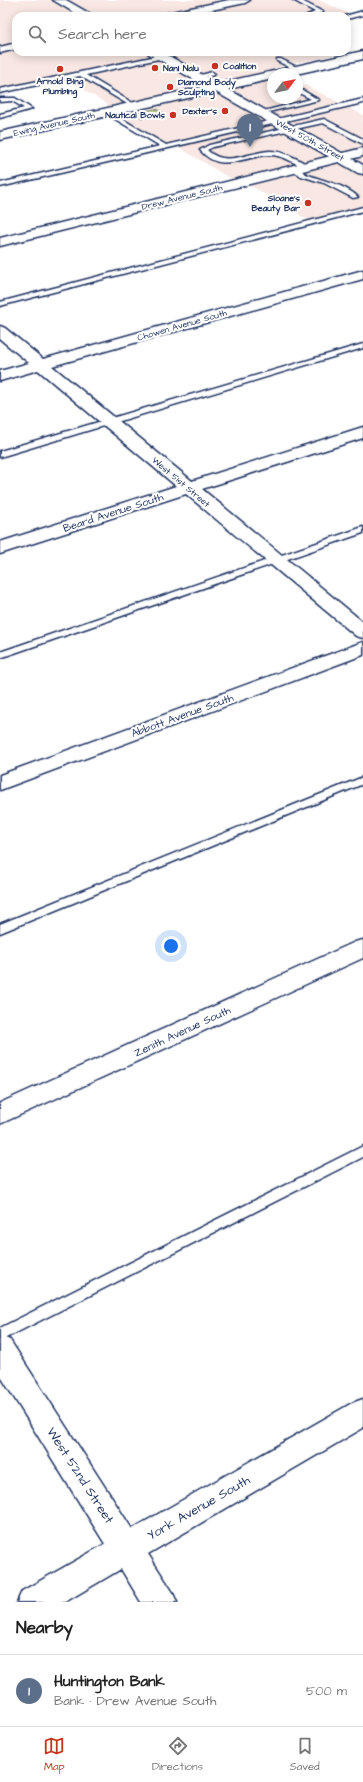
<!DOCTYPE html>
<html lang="en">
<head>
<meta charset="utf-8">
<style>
	:root { --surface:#fff; --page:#f2f2f2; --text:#222; --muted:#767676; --line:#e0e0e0; --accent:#c8321e }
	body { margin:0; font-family:"Architects Daughter",sans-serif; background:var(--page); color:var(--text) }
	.compass { position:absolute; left:267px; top:68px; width:36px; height:36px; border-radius:50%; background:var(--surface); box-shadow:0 2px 10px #0003; rotate:58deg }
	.you { position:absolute; left:171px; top:946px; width:14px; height:14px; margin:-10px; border:3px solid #fff; border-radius:50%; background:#1a73e8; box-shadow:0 0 0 6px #1a73e833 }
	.badge { display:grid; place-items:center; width:26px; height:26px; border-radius:50%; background:var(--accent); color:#fff; font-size:13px; font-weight:700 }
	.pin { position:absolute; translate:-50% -33px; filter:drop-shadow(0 1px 2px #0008) }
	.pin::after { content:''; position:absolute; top:21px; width:14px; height:12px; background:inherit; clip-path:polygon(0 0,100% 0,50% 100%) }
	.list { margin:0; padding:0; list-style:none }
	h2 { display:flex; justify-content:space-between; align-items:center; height:52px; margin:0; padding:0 16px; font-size:17px }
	h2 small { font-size:13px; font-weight:400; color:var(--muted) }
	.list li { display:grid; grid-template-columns:26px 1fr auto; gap:12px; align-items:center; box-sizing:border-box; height:72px; padding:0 16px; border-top:1px solid var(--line) }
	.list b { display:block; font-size:15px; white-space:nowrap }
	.list p { margin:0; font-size:13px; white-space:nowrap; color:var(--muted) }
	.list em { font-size:13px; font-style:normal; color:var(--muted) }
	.icon { flex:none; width:22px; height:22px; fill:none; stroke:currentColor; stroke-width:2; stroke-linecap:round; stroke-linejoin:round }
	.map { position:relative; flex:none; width:363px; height:1602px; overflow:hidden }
	.search { position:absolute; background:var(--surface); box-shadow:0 2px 10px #0003; left:12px; right:12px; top:12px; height:44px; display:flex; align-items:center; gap:10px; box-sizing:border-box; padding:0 14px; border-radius:12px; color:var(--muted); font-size:15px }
	.sheet { height:124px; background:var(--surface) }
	nav { display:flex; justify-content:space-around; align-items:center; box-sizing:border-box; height:56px; border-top:1px solid var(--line); background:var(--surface); font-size:11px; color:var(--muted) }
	nav a { display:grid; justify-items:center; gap:2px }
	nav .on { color:var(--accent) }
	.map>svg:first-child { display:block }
	.built { fill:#f8e7e2 }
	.green { fill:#c1d186; stroke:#6e8072 }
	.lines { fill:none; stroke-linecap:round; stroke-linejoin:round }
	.lane-casing { stroke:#1b2f5e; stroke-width:3 }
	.street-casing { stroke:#1b2f5e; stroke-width:3 }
	.secondary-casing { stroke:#1b2f5e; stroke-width:3 }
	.lane { fill:#fff; fill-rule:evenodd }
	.street { fill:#fff; fill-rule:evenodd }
	.secondary { fill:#fff; fill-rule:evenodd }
	.poi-dot { fill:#c8321e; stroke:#fff; stroke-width:1.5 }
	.labels { text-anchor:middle; stroke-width:4; stroke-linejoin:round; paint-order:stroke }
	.far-poi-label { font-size:9px; font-weight:bold; fill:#1b2f5e; stroke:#fff; text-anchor:start }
	.far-street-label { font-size:9px; fill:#1b2f5e; stroke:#fff }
	.street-label { font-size:11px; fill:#1b2f5e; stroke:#fff }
	.near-street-label { font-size:13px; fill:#1b2f5e; stroke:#fff }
</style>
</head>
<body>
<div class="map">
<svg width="363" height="1602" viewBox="0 0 363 1602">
	<rect width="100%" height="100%" fill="#fff"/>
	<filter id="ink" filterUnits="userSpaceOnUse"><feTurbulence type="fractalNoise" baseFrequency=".025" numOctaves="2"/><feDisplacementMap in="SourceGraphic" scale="8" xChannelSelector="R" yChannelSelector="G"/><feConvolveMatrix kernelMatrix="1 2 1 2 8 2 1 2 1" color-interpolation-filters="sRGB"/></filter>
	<g filter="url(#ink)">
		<path class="built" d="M0,0H318L354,16H16V52H335L339,54L273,68L283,74H273V98H297V81L363,115V207L310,221L255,188L226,176L177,146L159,147L113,119L107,104L64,78L0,91Z"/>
		<path class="green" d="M156,109L164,113L142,118L134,113Z"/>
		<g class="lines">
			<g class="lane-casing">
				<path id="lane" d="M293,0H300L323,12L314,16H305L315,12Z
					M363,11V15L347,19V16H345Z
					M161,55L164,57L163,58L86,75L136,105V107L134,108L80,76L0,93V89Z
					M277,59H281L302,70L297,71L277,61Z
					M212,72L215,74L214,75L197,79L194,77Z
					M297,87L319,100L260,114V112L311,99L297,92Z
					M0,98H15L32,109L0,118V114L24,108L12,101L0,102Z
					M363,99V103L0,187V183L160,146L105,113V111L107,110L166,145Z
					M324,119L363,139V144L323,123L213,147L207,150C226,168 248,152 270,151C284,151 297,159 308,165L309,166L306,168C294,164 284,155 271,155C245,155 221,175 200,150L209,145Z
					M292,168C298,167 301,171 306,174C323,181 344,184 358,197L353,198L324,183L301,176L292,170Z
					M363,207V211L0,306V302Z
					M363,344V348L0,457V451Z
					M363,527V533L0,658V652Z
					M363,777V784L0,933V924Z
					M363,1146V1157L0,1341V1328Z"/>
			</g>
			<g class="street-casing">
				<path id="street" d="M363,51V59L296,74H273V79L0,140V132Z
					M363,148V156L0,246V238Z
					M363,270V279L52,366L192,481L363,427V438L202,489L363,622V638L356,636L186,494L0,554V542L176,486L38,370L0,381V371L29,363L0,339V326L5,328L43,359Z
					M363,642V655L0,790V775Z
					M363,940V958L0,1124V1103L355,942Z
					M0,1336L10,1340L132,1529L352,1403L363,1399V1428L148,1554L172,1591L177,1602H141L121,1569L65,1602H17L22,1591L105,1544L0,1375Z"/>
			</g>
			<g class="secondary-casing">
				<path id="secondary" d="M53,0H66L94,16H80Z
					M229,0H250L245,3L183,16H161L167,13Z
					M16,43V49L0,53V47Z
					M147,52H162L363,165V174L358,173L149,54Z"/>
			</g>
			<use href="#lane" class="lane"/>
			<use href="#street" class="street"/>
			<use href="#secondary" class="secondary"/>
		</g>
	</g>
	<g class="poi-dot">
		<circle cx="215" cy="66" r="4"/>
		<circle cx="155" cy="68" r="4"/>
		<circle cx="60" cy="69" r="4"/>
		<circle cx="170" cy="87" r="4"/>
		<circle cx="225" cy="111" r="4"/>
		<circle cx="173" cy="115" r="4"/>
		<circle cx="308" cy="203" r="4"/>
	</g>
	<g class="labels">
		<g class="far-poi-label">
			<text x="223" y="69">Coalition</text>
			<text x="163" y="71">Nani Nalu</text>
			<text x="60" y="84" text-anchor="middle">Arnold Bing<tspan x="60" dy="10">Plumbing</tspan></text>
			<text x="178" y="85">Diamond Body<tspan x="178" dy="10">Sculpting</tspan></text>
			<text x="217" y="114" text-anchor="end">Dexter's</text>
			<text x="165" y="118" text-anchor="end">Nautical Bowls</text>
			<text x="300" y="201" text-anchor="end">Sloane's<tspan x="300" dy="10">Beauty Bar</tspan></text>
		</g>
		<g class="far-street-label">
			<text transform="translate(54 124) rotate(-13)" y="3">Ewing Avenue South</text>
			<text transform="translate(310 140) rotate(29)" y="3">West 50th Street</text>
			<text transform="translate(182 197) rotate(-14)" y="3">Drew Avenue South</text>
			<text transform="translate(182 325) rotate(-16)" y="3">Chowen Avenue South</text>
			<text transform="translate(181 482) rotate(40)" y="3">West 51st Street</text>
		</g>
		<g class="street-label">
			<text transform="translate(113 512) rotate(-18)" y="4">Beard Avenue South</text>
			<text transform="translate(182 715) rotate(-20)" y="4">Abbott Avenue South</text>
			<text transform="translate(182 1031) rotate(-25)" y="4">Zenith Avenue South</text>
		</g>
		<g class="near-street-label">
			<text transform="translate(81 1475) rotate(57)" y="5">West 52nd Street</text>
			<text transform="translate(198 1507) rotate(-30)" y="5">York Avenue South</text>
		</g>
	</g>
</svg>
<svg class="compass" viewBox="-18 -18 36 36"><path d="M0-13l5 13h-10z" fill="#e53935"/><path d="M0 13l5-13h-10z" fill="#767676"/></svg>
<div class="you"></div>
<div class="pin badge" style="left:250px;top:147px;background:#5c6f8a">1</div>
<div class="search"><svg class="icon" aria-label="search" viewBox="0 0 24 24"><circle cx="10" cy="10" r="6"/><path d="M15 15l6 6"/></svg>Search here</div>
</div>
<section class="sheet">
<h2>Nearby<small></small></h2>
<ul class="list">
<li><span class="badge" style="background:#5c6f8a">1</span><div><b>Huntington Bank</b><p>Bank · Drew Avenue South</p></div><em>500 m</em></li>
</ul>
</section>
<nav>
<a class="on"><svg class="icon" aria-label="map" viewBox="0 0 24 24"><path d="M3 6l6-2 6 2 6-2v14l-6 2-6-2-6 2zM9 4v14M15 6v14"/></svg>Map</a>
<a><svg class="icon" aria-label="directions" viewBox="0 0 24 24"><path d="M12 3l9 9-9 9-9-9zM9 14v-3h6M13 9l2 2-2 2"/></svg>Directions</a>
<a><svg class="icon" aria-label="saved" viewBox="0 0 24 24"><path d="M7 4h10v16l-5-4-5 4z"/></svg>Saved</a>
</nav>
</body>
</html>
